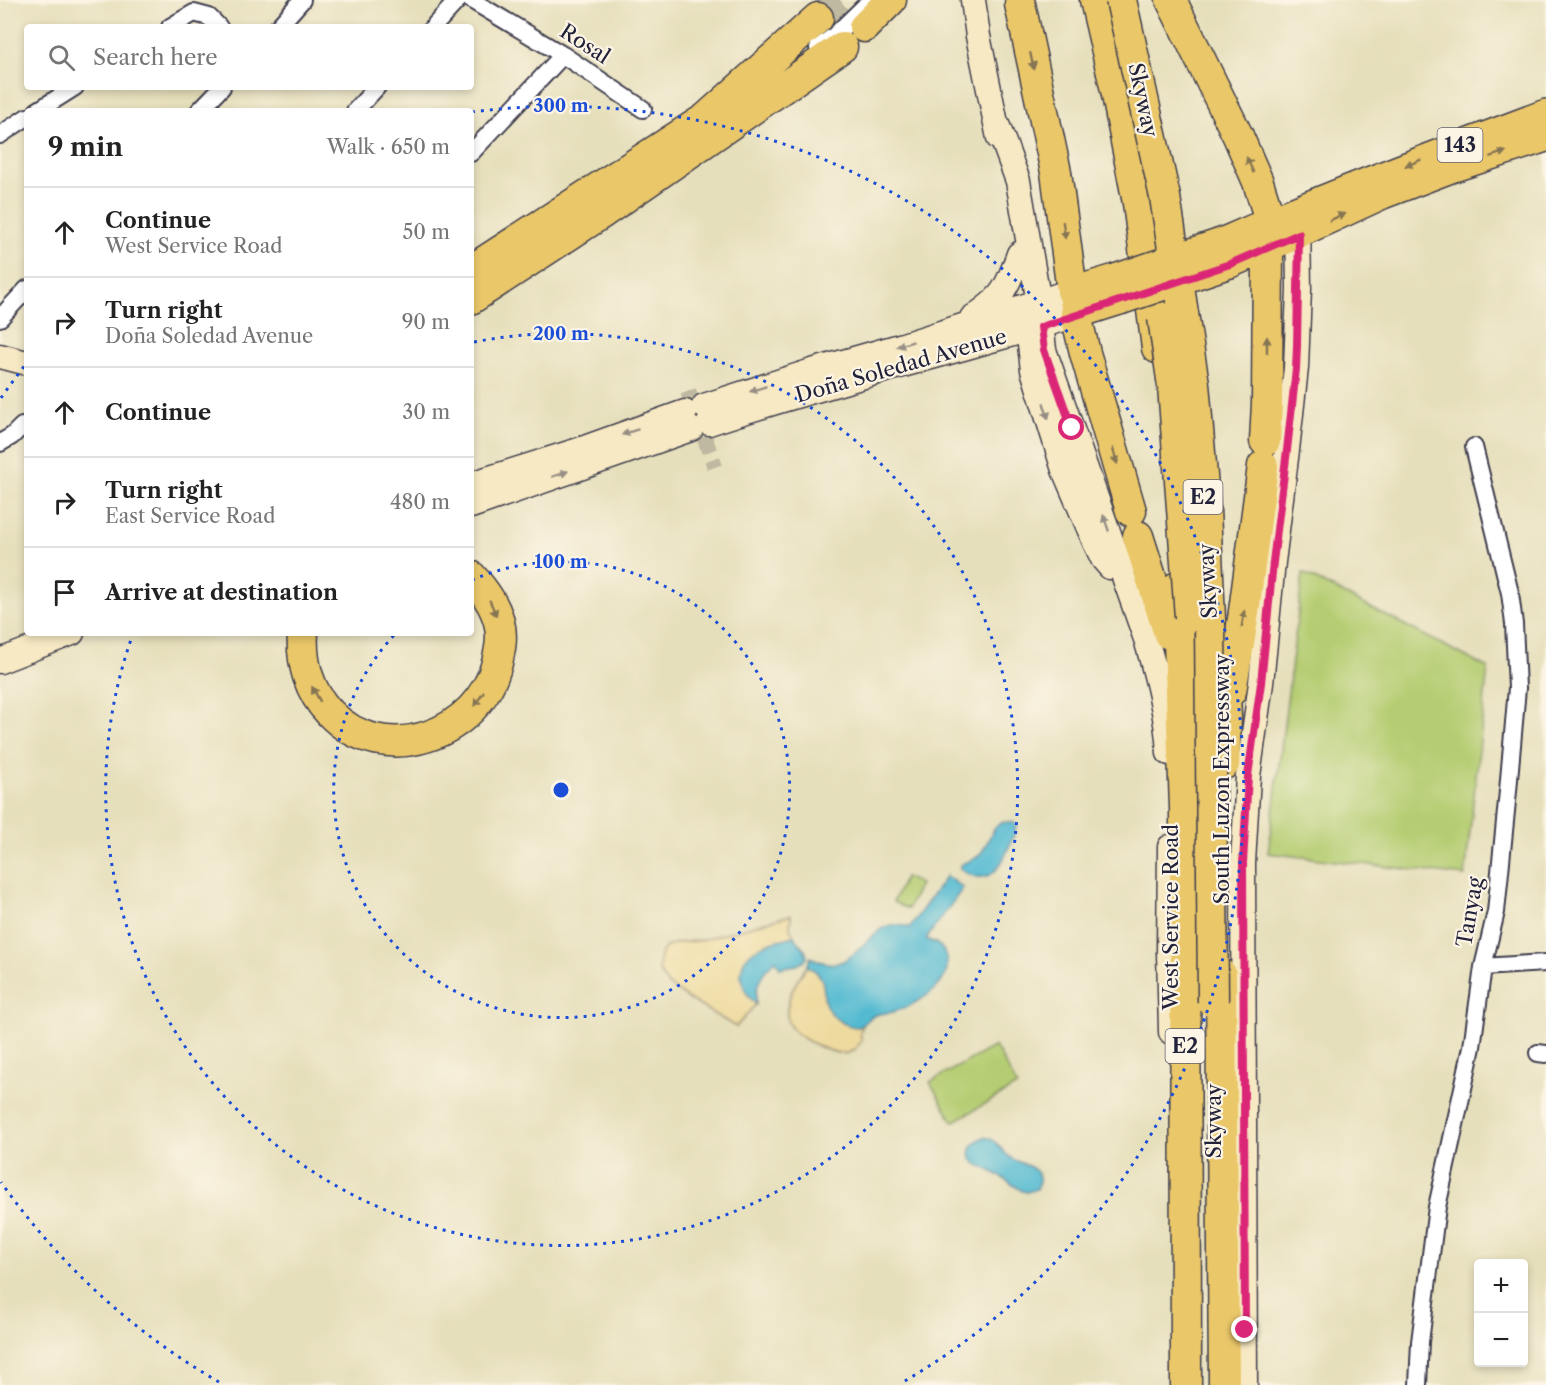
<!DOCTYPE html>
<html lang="en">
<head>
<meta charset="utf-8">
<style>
	:root { --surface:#fff; --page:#f2f2f2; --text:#222; --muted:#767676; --line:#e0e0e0 }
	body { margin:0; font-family:"Libre Caslon Text",serif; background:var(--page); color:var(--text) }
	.controls { position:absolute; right:18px; bottom:18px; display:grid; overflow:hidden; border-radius:6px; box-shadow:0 3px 9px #0003 }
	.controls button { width:54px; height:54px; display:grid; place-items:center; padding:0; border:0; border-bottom:2px solid var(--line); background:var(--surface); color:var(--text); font:30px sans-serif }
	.stop { position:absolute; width:18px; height:18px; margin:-14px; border:4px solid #db2777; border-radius:50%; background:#fff }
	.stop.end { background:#db2777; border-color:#fff; box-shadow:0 2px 6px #0008 }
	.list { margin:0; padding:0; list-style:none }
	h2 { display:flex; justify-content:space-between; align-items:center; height:78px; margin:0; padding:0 24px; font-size:26px }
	h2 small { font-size:20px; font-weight:400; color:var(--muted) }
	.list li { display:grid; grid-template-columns:39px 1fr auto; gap:18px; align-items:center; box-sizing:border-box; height:90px; padding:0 24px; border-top:2px solid var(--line) }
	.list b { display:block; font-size:22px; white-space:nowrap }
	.list p { margin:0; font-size:20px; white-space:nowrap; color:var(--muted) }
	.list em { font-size:20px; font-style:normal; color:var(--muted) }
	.icon { flex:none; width:33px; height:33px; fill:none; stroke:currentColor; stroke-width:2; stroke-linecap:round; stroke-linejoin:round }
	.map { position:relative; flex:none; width:1546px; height:1385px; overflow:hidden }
	.search { position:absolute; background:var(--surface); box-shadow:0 3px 9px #0003; left:24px; top:24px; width:450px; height:66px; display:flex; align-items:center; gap:15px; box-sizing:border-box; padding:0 21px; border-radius:6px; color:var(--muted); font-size:22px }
	.panel { position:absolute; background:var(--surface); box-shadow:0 3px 9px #0003; left:24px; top:108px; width:450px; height:528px; border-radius:6px }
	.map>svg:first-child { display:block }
	.green { fill:#b5cd72; stroke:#6c7856; stroke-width:1.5 }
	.sand { fill:#eeda9e; stroke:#887e6c; stroke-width:1.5 }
	.water { fill:#53bad1; stroke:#3a6e86; stroke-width:1.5 }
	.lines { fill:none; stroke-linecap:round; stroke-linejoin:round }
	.street-tunnel { stroke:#bfb9a1; stroke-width:16; stroke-dasharray:16 8; stroke-linecap:butt }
	.highway-tunnel { stroke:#bfb9a1; stroke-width:30; stroke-dasharray:30 15; stroke-linecap:butt }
	.street-casing { stroke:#3f3e4e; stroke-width:20 }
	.secondary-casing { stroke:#3f3e4e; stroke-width:27 }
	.primary-casing { stroke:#3f3e4e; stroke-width:30 }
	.highway-casing { stroke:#3f3e4e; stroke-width:33 }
	.street { stroke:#fff; stroke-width:16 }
	.secondary { stroke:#f7e9c3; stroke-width:24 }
	.primary { stroke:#eac769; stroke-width:27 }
	.highway { stroke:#eac769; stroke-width:30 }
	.primary-bridge-casing { stroke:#3f3e4e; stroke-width:30; stroke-linecap:butt }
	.highway-bridge-casing { stroke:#3f3e4e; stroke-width:33; stroke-linecap:butt }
	.primary-bridge { stroke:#eac769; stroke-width:27 }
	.highway-bridge { stroke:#eac769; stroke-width:30 }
	.oneway { fill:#867452 }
	.oneway2 { fill:#978f86 }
	.route { stroke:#db2777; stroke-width:8 }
	.ring { fill:none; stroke:#1d4ed8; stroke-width:3; stroke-dasharray:3 6 }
	.labels { text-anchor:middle; stroke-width:4.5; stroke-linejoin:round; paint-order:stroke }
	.shield { fill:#fcf5e5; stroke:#63616e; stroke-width:1.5 }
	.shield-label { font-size:20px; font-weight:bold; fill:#22223b }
	.street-label { font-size:21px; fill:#22223b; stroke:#fcf5e5 }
	.centre { fill:#1d4ed8; stroke:#fcf5e5; stroke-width:3 }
	.ring-label { font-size:18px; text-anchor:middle; font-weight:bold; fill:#1d4ed8; stroke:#fcf5e5; stroke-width:4.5; stroke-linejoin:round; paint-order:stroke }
</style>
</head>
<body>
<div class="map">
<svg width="1546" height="1385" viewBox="0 0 1546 1385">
	<rect width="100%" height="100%" fill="#fcf5e5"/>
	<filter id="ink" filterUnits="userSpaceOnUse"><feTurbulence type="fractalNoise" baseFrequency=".0167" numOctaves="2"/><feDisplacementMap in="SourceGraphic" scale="12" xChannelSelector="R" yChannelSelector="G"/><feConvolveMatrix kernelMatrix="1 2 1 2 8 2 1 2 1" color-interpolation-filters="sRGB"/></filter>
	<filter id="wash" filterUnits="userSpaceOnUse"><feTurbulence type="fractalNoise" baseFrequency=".008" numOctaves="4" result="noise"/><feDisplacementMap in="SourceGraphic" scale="24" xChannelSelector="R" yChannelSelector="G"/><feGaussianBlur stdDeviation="1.35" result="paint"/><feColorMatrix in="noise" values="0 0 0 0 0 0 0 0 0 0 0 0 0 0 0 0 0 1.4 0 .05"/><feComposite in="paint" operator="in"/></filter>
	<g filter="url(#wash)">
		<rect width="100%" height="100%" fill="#e6dfbb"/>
		<path class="green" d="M1303,573L1488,668L1465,876L1268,853Z
			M905,877L920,884L908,909L893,902Z
			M995,1046L1017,1086L953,1122L930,1082Z"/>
		<path class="sand" d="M791,915L790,929L794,936C780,940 765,942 753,951C734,965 740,990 756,1004L736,1027L690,1000L667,984L659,971L660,955L666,947L677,943L702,940Z
			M807,966C810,968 813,969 816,971C832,983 816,1011 845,1024C849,1025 855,1026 859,1027L863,1025L860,1033L862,1041C858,1045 854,1051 848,1053C833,1056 793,1037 788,1022C783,1003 796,981 807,966Z"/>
		<path class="water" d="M1011,822L1016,824C1016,833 1012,839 1009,847C999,872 986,888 960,869V865C966,861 973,861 978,856C988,848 989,829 1001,823C1004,822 1007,822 1011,822Z
			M946,876L963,888L926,939C938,943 945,948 947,961C951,987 913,1006 893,1012C888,1013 883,1013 879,1014C870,1016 866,1022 859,1027C845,1027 830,1017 825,1003C823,995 825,986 821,978C818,972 813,969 807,966L811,957C851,981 861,933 891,925C897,924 904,926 910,927Z
			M794,936L805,950L807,957C798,969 792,964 780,968L776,960C761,972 755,985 756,1004C740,990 734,965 753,951C765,942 780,940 794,936Z
			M984,1137C998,1138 999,1150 1010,1157C1017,1163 1029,1164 1036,1171C1041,1176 1039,1184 1037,1189L1027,1192L1022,1191C1012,1184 1003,1178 993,1172C988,1169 981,1167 976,1163C964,1153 973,1142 984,1137Z"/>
	</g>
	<g filter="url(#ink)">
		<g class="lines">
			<path class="street-tunnel" d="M688,391L715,467"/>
			<path class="highway-tunnel" d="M818,18L840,0"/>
			<g class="street-casing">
				<path id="street" d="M471,0L563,55L643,109
					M170,27L194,13L209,17L219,27
					M278,27L302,0
					M433,27L458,0
					M818,48L835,35L868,3
					M37,111L75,87
					M199,111L222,87
					M355,111L377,87
					M0,135L27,117
					M471,153L563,55
					M0,318L27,289
					M0,443L12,436L22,426L27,427
					M1483,967L1546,963
					M1538,1053L1546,1054
					M1418,1385L1420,1342L1437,1207L1472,1047L1483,967L1496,912L1508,791L1517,688L1514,624L1510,593L1474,447"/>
			</g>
			<g class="secondary-casing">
				<path id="secondary" d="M973,0L978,36L999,138
					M997,124L1018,181L1039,303L1044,350L1146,639C1157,677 1167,714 1169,753
					M972,318C1003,297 1007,289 1019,254
					M1029,336L1033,370L1064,470L1094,540L1103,559L1110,567
					M0,356L27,363
					M704,406L812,371L903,345L1072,291
					M709,423C797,394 886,370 974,345C1009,335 1042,326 1076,315
					M471,484L576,451L685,412
					M471,506L691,429
					M0,661L72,633
					M1170,847L1169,952L1171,1032
					M1245,1385L1243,863L1248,776L1261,683L1273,562L1287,450L1296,368L1299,289L1298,218"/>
			</g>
			<g class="primary-casing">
				<path id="primary" d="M1221,242C1328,195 1437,154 1546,113
					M1230,264L1268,248L1383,195L1451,169L1546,138
					M1115,278L1072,291L1076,315L1120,301"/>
			</g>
			<g class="highway-casing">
				<path id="highway" d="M1095,0L1116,90L1138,203L1157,348
					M1171,0L1238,136L1258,182L1270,220
					M1020,4L1056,172L1072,291
					M864,27L891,0
					M471,270L706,118L818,18
					M471,299L601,214L842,47
					M1076,315L1085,353L1131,511
					M1265,441L1267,403L1268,248
					M1138,536L1169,634
					M1177,587L1185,808L1186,1385
					M303,633C301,662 309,692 330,713C384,770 479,735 497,663C500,650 503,636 499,622C495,605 483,589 471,576
					M1224,668L1226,718L1224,764
					M1231,691L1243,619L1263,466
					M1221,974L1224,1385"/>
			</g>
			<use href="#street" class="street"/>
			<use href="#secondary" class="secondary"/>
			<use href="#primary" class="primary"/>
			<use href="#highway" class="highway"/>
			<g class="primary-bridge-casing">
				<path id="primary-bridge" d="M1115,278L1221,242
					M1120,301L1230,264"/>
			</g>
			<g class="highway-bridge-casing">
				<path id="highway-bridge" d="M1121,0L1165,197L1194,384L1205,510L1210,619L1213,1002
					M1163,318L1173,386L1190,617"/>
			</g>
			<use href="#primary-bridge" class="primary-bridge"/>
			<use href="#highway-bridge" class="highway-bridge"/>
		</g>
		<defs><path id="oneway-solid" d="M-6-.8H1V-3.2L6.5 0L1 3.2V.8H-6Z" transform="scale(1.5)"/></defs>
		<g class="oneway">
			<use href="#oneway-solid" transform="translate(1032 61) rotate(78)"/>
			<use href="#oneway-solid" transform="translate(1498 154) rotate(-18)"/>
			<use href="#oneway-solid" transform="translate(1413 163) rotate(158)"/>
			<use href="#oneway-solid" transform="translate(1250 165) rotate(-114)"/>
			<use href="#oneway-solid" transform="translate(1337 217) rotate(-25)"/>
			<use href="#oneway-solid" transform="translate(1064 230) rotate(82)"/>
			<use href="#oneway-solid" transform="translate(1267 345) rotate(-90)"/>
			<use href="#oneway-solid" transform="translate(1115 456) rotate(74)"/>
			<use href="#oneway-solid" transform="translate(493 608) rotate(66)"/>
			<use href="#oneway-solid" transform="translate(1243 619) rotate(-81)"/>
			<use href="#oneway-solid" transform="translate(316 694) rotate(-119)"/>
			<use href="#oneway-solid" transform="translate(479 699) rotate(126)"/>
		</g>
		<g class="oneway2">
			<use href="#oneway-solid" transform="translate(905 344) rotate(163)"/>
			<use href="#oneway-solid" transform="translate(758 389) rotate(162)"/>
			<use href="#oneway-solid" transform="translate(1046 411) rotate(73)"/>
			<use href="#oneway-solid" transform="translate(630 432) rotate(161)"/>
			<use href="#oneway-solid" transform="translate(560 474) rotate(-19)"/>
			<use href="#oneway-solid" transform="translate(1106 523) rotate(-109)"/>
		</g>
	</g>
	<g class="lines" filter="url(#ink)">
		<path class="route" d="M1072,428L1044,350L1041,327L1230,264L1299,234L1297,346L1296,369L1287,450L1273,562L1261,683L1248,776L1243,863L1245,1330"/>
	</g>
	<g class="ring">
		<path d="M472 580A228 228 0 1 1 396 633"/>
		<path d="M474 342A456 456 0 1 1 133 634"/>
		<path d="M219 1382A684 684 0 0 1 1 1182M1 398A684 684 0 0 1 26 364M472 112A684 684 0 0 1 903 1382"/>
	</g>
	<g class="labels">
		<g class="shield">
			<rect x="1437.5" y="128" width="45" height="34" rx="4.5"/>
			<rect x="1183.5" y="480" width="39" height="34" rx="4.5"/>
			<rect x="1165.5" y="1029" width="39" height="34" rx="4.5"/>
		</g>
		<g class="shield-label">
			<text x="1460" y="152">143</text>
			<text x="1203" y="504">E2</text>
			<text x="1185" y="1053">E2</text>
		</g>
		<g class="street-label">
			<text transform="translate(585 44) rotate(33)" y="7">Rosal</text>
			<text transform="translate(1143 100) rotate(78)" y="7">Skyway</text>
			<text transform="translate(901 366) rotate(-16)" y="7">Doña Soledad Avenue</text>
			<text transform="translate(1208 581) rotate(-93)" y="7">Skyway</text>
			<text transform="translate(1222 779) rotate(-90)" y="7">South Luzon Expressway</text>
			<text transform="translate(1470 912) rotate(-80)" y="7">Tanyag</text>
			<text transform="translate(1171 917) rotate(-90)" y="7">West Service Road</text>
			<text transform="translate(1214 1121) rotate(-90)" y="7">Skyway</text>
		</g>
	</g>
	<circle cx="561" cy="790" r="9" class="centre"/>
	<g class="ring-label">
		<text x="561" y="112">300 m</text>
		<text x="561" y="340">200 m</text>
		<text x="561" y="568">100 m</text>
	</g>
</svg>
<div class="controls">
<button>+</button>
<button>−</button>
</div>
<div class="stop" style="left:1072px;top:428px"></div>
<div class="stop end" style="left:1245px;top:1330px"></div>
<div class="search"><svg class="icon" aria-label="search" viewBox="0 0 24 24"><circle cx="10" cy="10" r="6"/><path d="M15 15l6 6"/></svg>Search here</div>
<section class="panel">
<h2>9 min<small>Walk · 650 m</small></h2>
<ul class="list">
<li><svg class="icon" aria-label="ahead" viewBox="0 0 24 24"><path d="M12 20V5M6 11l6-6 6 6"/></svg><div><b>Continue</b><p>West Service Road</p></div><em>50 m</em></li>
<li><svg class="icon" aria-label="right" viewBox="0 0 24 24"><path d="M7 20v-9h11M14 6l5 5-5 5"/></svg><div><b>Turn right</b><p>Doña Soledad Avenue</p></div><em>90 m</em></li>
<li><svg class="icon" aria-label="ahead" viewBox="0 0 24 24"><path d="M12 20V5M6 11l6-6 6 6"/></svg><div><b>Continue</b></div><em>30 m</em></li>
<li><svg class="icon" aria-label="right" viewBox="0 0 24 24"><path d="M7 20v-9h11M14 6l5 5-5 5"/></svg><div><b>Turn right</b><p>East Service Road</p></div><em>480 m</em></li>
<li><svg class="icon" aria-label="arrive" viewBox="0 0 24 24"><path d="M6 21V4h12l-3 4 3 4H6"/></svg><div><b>Arrive at destination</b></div></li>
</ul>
</section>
</div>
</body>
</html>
